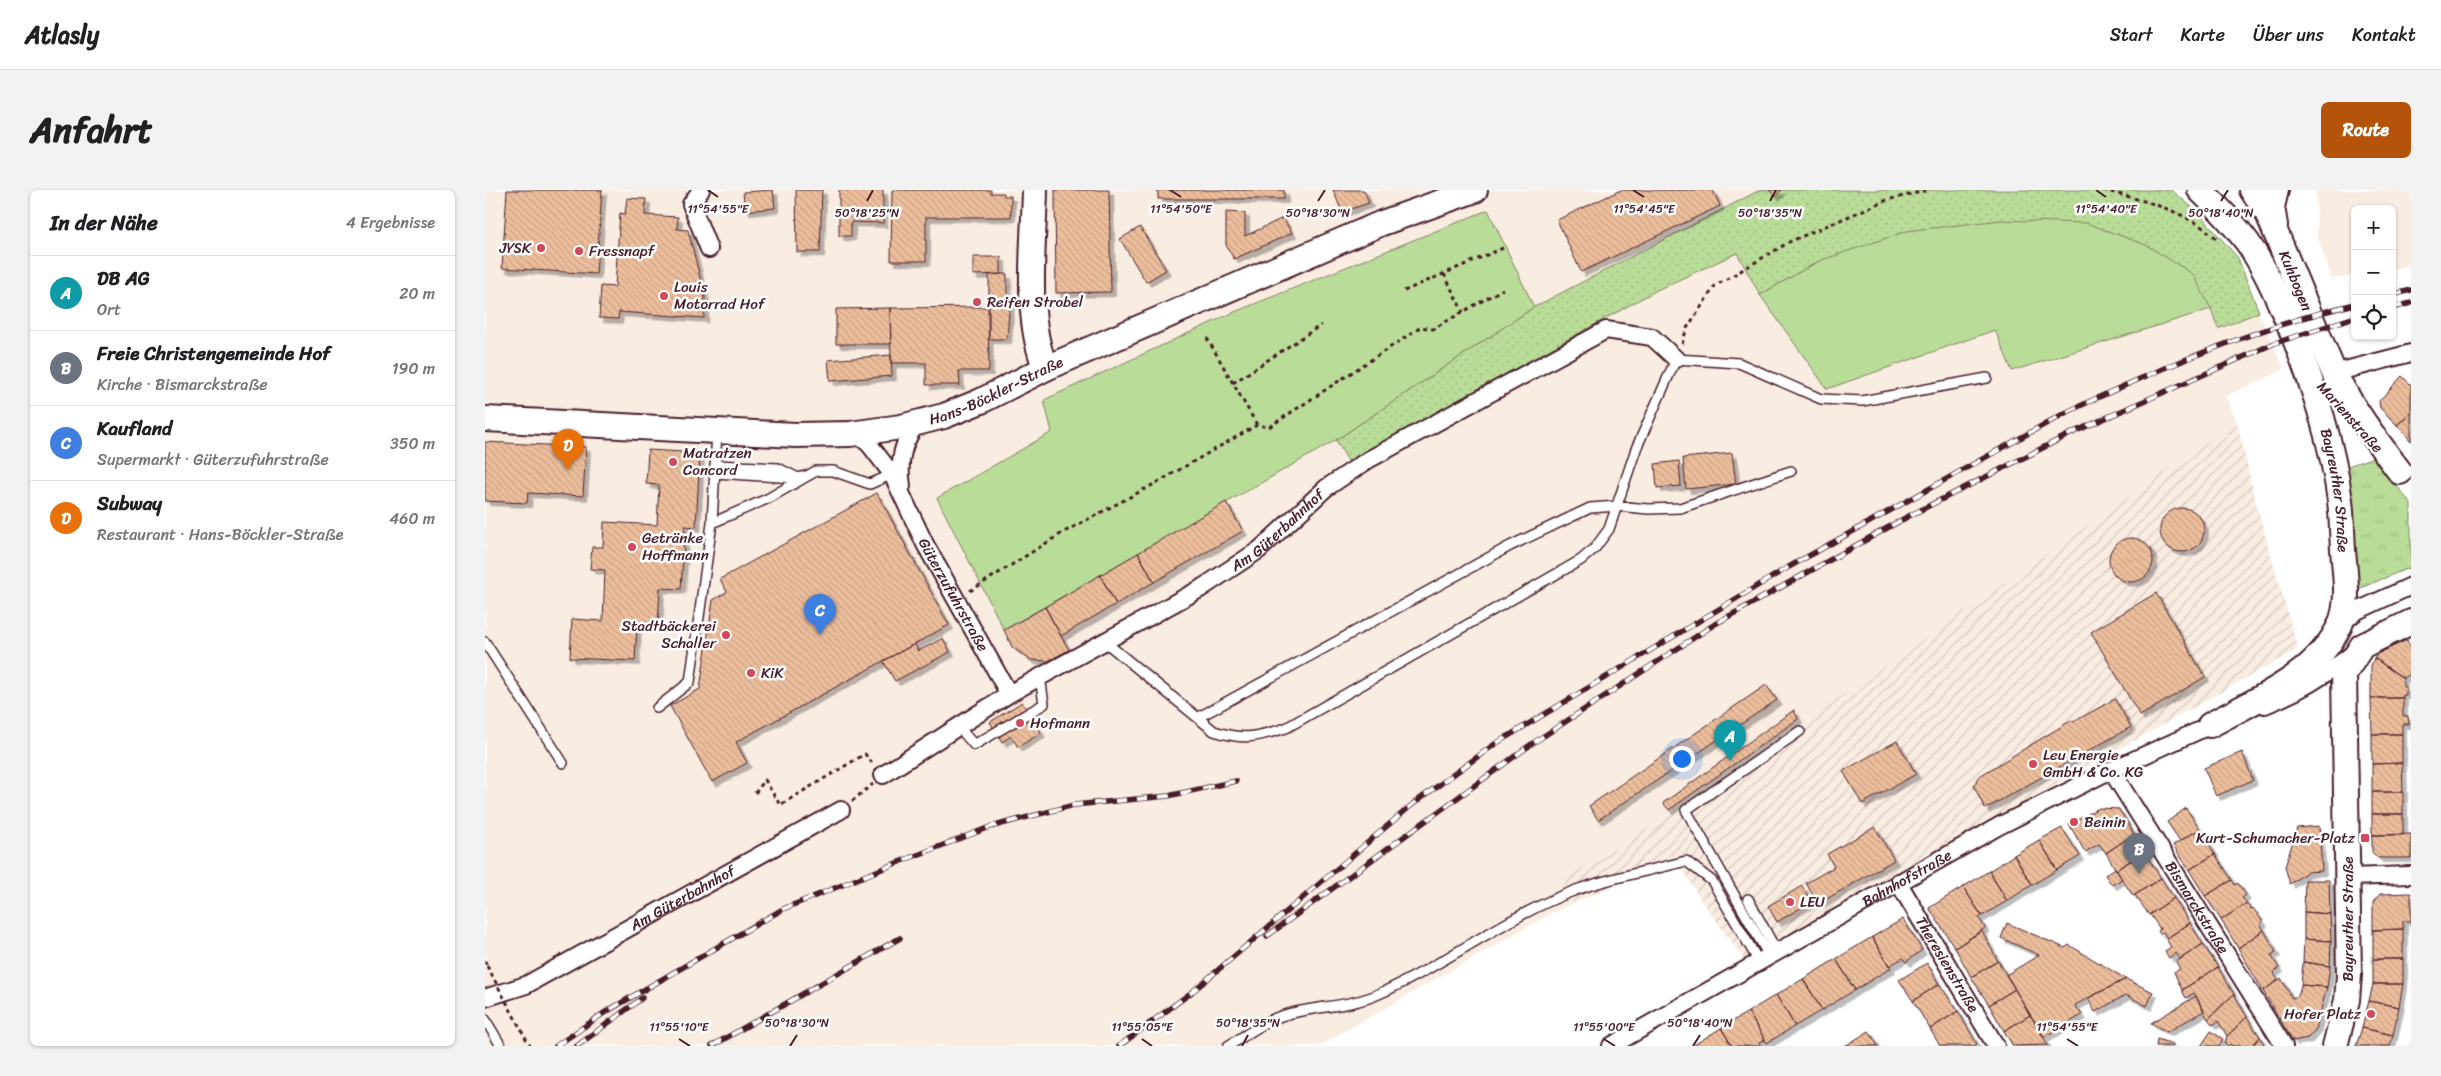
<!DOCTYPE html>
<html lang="de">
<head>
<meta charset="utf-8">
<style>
	:root { --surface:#fff; --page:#f2f2f2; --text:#202124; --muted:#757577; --line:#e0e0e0; --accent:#b45309 }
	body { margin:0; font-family:Sriracha,sans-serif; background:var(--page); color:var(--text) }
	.controls { position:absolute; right:15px; top:15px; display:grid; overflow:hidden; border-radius:8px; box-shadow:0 1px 4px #0004 }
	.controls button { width:45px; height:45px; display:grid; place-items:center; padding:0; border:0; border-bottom:1px solid var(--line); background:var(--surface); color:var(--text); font:25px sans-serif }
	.you { position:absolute; left:1196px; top:568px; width:18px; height:18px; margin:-12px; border:4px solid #fff; border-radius:50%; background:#1a73e8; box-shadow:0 0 0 8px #1a73e833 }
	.badge { display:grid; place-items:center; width:32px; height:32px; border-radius:50%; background:var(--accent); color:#fff; font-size:16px; font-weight:700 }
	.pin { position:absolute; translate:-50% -41px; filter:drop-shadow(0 1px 2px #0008) }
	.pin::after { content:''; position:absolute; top:26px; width:18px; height:15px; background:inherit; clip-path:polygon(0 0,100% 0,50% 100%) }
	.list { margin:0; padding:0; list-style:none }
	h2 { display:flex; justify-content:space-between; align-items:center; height:65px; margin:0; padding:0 20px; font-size:21px }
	h2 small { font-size:16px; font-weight:400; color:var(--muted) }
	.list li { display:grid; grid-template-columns:32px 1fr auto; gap:15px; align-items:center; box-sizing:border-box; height:75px; padding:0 20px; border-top:1px solid var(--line) }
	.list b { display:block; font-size:19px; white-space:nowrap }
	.list p { margin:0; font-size:16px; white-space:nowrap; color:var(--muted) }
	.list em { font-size:16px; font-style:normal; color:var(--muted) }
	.icon { flex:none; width:28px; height:28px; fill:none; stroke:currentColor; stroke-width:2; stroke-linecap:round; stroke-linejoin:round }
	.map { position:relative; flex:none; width:1926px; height:856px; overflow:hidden; border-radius:8px }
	header { display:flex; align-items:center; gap:30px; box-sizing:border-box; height:70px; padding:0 25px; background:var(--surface); border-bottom:1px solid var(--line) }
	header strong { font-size:24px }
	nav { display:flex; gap:28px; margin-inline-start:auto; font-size:18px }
	.intro { display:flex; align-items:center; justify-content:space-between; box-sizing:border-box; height:120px; padding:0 30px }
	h1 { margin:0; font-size:35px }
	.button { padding:12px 22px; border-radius:8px; background:var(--accent); color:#fff; font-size:18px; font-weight:700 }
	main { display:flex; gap:30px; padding:0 30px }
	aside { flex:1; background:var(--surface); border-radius:8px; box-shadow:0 1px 4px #0004 }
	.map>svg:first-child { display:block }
	.built { fill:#f9ece1 }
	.industrial { fill:url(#industrial-furrows) }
	.grass { fill:url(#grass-dots); stroke:#827e62 }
	.park { fill:url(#park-tufts); stroke:#827e62 }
	.garden { fill:#b9dd98; stroke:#827e62 }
	.building { fill:url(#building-back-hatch); stroke:#4a1f2b; filter:url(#shadow) }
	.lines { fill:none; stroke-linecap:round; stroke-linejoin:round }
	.lane-casing { stroke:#4a1f2b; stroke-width:12 }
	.street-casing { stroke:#4a1f2b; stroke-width:20 }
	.secondary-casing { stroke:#4a1f2b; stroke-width:28 }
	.path { stroke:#4a1f2b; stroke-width:3; stroke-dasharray:4 4; stroke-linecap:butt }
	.lane { stroke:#fff; stroke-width:9 }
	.street { stroke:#fff; stroke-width:16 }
	.secondary { stroke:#fff; stroke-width:24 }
	.rail-casing { stroke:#4a1f2b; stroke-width:5.5 }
	.rail { stroke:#fff; stroke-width:4; stroke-dasharray:11; stroke-linecap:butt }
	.path-bridge { stroke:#4a1f2b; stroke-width:3; stroke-dasharray:4 4; stroke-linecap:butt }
	.ticks { fill:none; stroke:#4a1f2b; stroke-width:2 }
	.poi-dot { fill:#d1495b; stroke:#fff; stroke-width:2 }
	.labels { text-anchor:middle; stroke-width:5; stroke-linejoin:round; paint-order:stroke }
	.poi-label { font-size:15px; fill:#4a1f2b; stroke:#fff; text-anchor:start }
	.street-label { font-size:15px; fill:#4a1f2b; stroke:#fff }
	.ticks-label { font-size:12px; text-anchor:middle; fill:#4a1f2b; stroke:#fff; stroke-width:5; stroke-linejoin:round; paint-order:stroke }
</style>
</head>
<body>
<header>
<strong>Atlasly</strong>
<nav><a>Start</a><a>Karte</a><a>Über uns</a><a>Kontakt</a></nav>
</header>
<div class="intro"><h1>Anfahrt</h1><a class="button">Route</a></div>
<main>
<aside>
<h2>In der Nähe<small>4 Ergebnisse</small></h2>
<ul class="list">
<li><span class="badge" style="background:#0f9aa8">A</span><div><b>DB AG</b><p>Ort</p></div><em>20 m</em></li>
<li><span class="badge" style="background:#6b7280">B</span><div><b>Freie Christengemeinde Hof</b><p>Kirche · Bismarckstraße</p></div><em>190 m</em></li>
<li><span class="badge" style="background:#3f7fe0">C</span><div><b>Kaufland</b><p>Supermarkt · Güterzufuhrstraße</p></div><em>350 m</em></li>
<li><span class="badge" style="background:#e8710a">D</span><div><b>Subway</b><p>Restaurant · Hans-Böckler-Straße</p></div><em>460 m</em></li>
</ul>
</aside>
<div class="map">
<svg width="1926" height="856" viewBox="0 0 1926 856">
	<defs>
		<pattern id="industrial-furrows" width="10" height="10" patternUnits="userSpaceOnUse" patternTransform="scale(1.25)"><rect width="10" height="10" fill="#f9ece1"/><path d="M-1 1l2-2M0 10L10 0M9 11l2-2" fill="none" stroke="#d7cac1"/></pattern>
		<pattern id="grass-dots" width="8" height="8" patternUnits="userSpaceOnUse" patternTransform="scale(1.25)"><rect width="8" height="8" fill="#b9dd98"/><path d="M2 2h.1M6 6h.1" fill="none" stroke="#a1bd83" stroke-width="1.8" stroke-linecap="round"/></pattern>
		<pattern id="park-tufts" width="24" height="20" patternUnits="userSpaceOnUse" patternTransform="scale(1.25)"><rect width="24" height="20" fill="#b9dd98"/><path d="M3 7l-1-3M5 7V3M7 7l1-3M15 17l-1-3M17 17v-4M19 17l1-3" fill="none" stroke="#a1bd83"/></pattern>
		<pattern id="building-back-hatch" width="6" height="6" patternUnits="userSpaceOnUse" patternTransform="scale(1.25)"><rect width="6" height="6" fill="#ecbe9c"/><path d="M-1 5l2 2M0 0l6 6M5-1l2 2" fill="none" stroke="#cca387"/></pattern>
		<filter id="shadow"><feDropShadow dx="4.5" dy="4.5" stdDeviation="0" flood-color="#0004"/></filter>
	</defs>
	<rect width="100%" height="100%" fill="#fff"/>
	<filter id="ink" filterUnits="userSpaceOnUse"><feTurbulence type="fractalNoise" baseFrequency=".02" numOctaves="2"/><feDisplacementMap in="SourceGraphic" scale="10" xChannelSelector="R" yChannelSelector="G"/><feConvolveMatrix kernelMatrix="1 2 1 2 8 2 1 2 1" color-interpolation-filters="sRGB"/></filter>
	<g filter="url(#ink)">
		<path class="built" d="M0,0H1275L1049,117L1003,20L559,210L568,242L452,308L560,417L851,250L863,271L1172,100L1252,63L1275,105L1342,199L1510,140L1527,181L1726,119L1733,139L1774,122L1799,180L1740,206L1752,232L1183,626L1075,691L1088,713L1063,725L834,856H0Z
			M1831,0H1926V75L1907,79V19H1870V85L1847,89L1832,45Z"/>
		<path class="industrial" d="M1752,232L1772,317L1813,459L1259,769L1216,710L1194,673L1164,681L1088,713L1075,691L1183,626Z"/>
		<path class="grass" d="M1275,0H1686L1713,22L1753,68L1774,122L1733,139L1726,119L1334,71L1275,105L1252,63L1172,100L863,271L851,250L1049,117Z"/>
		<path class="park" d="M1889,267L1926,314V377L1866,402L1857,278Z"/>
		<path class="garden" d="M1003,20L1049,117L851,250L519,440L452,308L567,242L559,210L747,123Z
			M1516,30L1601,33L1661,55L1708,84L1726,119L1527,181L1510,140L1342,199L1275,105L1334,71L1422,41Z"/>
		<path class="building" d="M22,0H117L111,84L17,78Z
			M288,0L290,18L260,21L258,2Z
			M311,0H337L335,62H312Z
			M354,0H398V33L366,32V46H354Z
			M407,0H506V3H519V6H526V27H441V71H406Z
			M570,0H624L626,102L571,103Z
			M673,0H799V9H673Z
			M848,0H879L884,13L857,22Z
			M1136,0H1228L1235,16L1096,82L1072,30Z
			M1284,0H1297L1290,6Z
			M142,8L161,9L160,25L193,27L192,39L203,40L220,107L219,128L134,122L133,129L114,128L116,96L130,97L135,23L140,24Z
			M741,22L760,23V46L798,28L807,43L749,69L741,55Z
			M655,37L681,80L661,92L635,49Z
			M488,67H516V84L488,85Z
			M516,84H522V109H525L522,149H504V85Z
			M503,117L504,181H474L475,195H441V173H406L405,118Z
			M405,118L406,154H351V119Z
			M406,165L407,186L345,191L343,170Z
			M1917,186L1926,195V222L1912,235L1895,218L1894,211Z
			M1926,222V251L1912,235Z
			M0,252L101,257L98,306L43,303L42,313L0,311Z
			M163,260L215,263L211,337L200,336L196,399L175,398L173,435L152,434L150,471L85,468L87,429L118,431L120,380L105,379L107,357H118L119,332L172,335L174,295L161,294Z
			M1247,263L1251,294L1201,299L1198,268Z
			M1194,271L1196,296L1172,298L1170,274Z
			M392,303L464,435L251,552L262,573L227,592L185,516L215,499L228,410L242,402L235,389Z
			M741,312L758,341L669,392L653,363Z
			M1675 340a22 22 0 1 1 44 0a22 22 0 1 1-44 0Z
			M1624 370a22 22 0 1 1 44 0a22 22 0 1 1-44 0Z
			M653,363L669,392L631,414L615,385Z
			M615,385L631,414L576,446L560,417Z
			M1671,403L1720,487L1655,526L1606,442Z
			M560,417L584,460L563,471L546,470L527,457L519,440Z
			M458,448L465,462L410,491L398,471L430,454L433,461Z
			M1922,450L1926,459V484L1918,488L1889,468L1892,464Z
			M1889,468L1918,488V497H1921V505H1918V508H1886V476Z
			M1281,495L1292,510L1113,630L1104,616Z
			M1886,508H1918V526H1923L1924,534H1917V544H1887Z
			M1630,509L1646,537L1500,619L1489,596L1493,587L1587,530L1588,532Z
			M537,512L556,543L533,557L526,546L517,552L505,532Z
			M1309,520L1313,529L1184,620L1178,613Z
			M1887,544H1917V573L1887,574Z
			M1412,551L1431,584L1377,614L1358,581Z
			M1757,562L1768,590L1731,606L1719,578Z
			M1917,573L1918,602H1887V574Z
			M1887,602H1918V624H1887Z
			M1614,618L1634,619L1649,644L1621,663L1614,654L1600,662L1584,634Z
			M1701,618L1715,639L1695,651L1682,632Z
			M1887,624H1918V645H1887Z
			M1834,636L1837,681L1822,682L1805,694L1800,677L1812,638Z
			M1390,637L1409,670L1333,714L1321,693L1349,677L1342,664Z
			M1577,638L1595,666L1572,680L1554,650Z
			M1715,639L1730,664L1704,680L1688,655Z
			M1649,644L1659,662L1631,680L1621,663Z
			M1926,644V668H1893L1887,662V645Z
			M1554,650L1572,680L1547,695L1529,665Z
			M1659,662L1676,688L1648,706L1631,680Z
			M1730,664L1747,690L1720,706L1704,680Z
			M1529,665L1547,695L1522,711L1504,681Z
			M1630,678L1637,689L1627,695L1620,685Z
			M1504,681L1522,711L1497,726L1478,697Z
			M1676,688L1689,708L1664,725L1650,705Z
			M1747,690L1750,695L1753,693L1761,705L1757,708L1762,713L1736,730L1720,706Z
			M1820,690H1844L1845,724L1819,722Z
			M1317,696L1326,712L1292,732L1283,716Z
			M1478,697L1497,726L1494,728L1500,738L1470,758L1444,718Z
			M1926,703V731H1918V739L1888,740V712L1895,704Z
			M1689,708L1705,733L1682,748L1678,742L1675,744L1673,741L1675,739L1665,724Z
			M1762,713L1765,719L1768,718L1778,732L1775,734L1779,740L1753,758L1736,730Z
			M1819,722L1845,724L1846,751L1819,749Z
			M1418,729L1437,760L1421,772L1418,768L1404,776L1387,747Z
			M1522,733L1580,758L1584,755L1641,789L1590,815L1597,825L1559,847L1521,785L1554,765L1516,748Z
			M1705,733L1718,754L1695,769L1691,763L1684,768L1680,761L1686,757L1681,749Z
			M1918,739V769H1888V740Z
			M1779,740L1791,762L1786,765L1794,778L1788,782L1793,790L1778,801L1753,758Z
			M1497,741L1513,771L1486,787L1470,758Z
			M1387,747L1406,778L1370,800L1351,769Z
			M1819,749L1846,751L1845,776L1818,772Z
			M1718,754L1733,777L1697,800L1689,782L1695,779L1691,772Z
			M1351,769L1370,800L1337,820L1318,789Z
			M1888,769H1918V794H1888Z
			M1513,771L1530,799L1504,815L1486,787Z
			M1818,772L1845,776L1842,797L1816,795Z
			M1442,773L1454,794L1428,811L1414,790Z
			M1733,777L1749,804L1723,829L1709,803L1701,808L1697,800Z
			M1796,788L1807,808L1813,806L1816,795L1842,797L1831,839L1823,848L1808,851L1778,801Z
			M1318,789L1337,820L1310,836L1291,805Z
			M1641,789L1668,802L1662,816L1641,805L1610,822L1603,808Z
			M1454,794L1473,821L1445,839L1428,811Z
			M1888,794H1918L1914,817L1884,811Z
			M1530,799L1545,825L1519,841L1504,815Z
			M1749,804L1762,827L1742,846L1733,831L1728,835L1723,829Z
			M1291,805L1310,836L1282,853L1263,822Z
			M1711,806L1719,821L1682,842L1666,833Z
			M1884,811L1914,817L1908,845L1877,838Z
			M1473,821L1492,854L1489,856H1455L1445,839Z
			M1263,822L1280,850L1274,853L1276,856H1247L1236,838Z
			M1545,825L1563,855L1528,856L1519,841Z
			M1762,827L1775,847L1767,856H1747L1745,854L1743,856L1740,853L1742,846Z
			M1236,838L1247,856H1210L1209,855Z
			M1877,838L1908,845L1905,856H1871Z
			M1384,841L1393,856H1360Z
			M1726,841L1738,849L1734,856H1716Z
			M1775,847L1780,856H1767Z
			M1672,849L1688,854V856H1671Z"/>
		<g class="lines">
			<g class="lane-casing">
				<path id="lane" d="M231,275L293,278L313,288L320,286
					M230,283L310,288
					M227,333L284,308L331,281H348L385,294L410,283
					M619,451L729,541C761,551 770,547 801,538L1096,370L1110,358L1124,339L1151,259L1191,169L1254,173L1336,209L1377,211L1502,188
					M0,452L78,573
					M172,518L205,492L227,333L232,241
					M714,527L1025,356L1105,318L1132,316L1163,319L1195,318L1306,281
					M473,536L489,555L559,514L555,487
					M1263,709L1292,762
					M1284,766L1201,620L1315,541
					M0,829L16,856
					M743,856C760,846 778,832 796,826C826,816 859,818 889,806C959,776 1019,727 1091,700C1126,687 1165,681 1201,671L1227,691L1274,772"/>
			</g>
			<g class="street-casing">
				<g id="street">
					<path d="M216,0L206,14L224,59"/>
					<path d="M1849,183L1926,163"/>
					<path id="s1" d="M365,244L378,249L384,254L407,284L440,354L524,504"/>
					<path d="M417,296C413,272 417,251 433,233"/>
					<path d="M1855,434L1872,421L1926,396"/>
					<path d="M1780,515C1814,502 1837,487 1866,465"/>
					<path id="s2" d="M1626,580L1799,856"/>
					<path id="s3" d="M398,585L524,504L715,399L774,360L841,298L883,270L1121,140L1167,147L1191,169"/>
					<path d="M1862,687L1926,685"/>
					<path id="s4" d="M1413,692L1511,856"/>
					<path id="s5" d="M0,808L41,795L356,620"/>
					<path id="s6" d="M1126,856L1514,636L1626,580L1733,532"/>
				</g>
			</g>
			<g class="secondary-casing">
				<g id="secondary">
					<path d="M550,0C549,53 539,131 561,178"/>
					<path id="s7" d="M1715,0C1732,16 1749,34 1763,53C1780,78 1792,106 1804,134C1827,190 1847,250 1855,311C1857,327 1857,344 1858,360C1860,385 1865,412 1855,435C1831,486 1772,509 1725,535"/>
					<path id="s8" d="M1767,0L1783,24L1849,183C1868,219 1891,250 1915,282"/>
					<path d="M1790,35L1787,17L1791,0"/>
					<path id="s9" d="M0,229L311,245L365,244L416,237L459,226L496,211L561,178L897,33L990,0"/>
					<path d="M1850,856L1862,810L1864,785L1859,484L1877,456L1926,432"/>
				</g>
			</g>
			<path class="path" d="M1618,0C1657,10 1700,20 1731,48
				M959,84L978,122
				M919,101L1018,58
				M722,148L772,235
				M1197,154L1202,138L1230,96L1306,51L1402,10L1444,0
				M748,193L836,135
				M485,401L579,342L673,292L772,235L784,237L936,137L948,139L1018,99
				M270,603L280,590L295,615L380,564L388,574
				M367,611L388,594
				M0,771L2,776"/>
			<use href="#lane" class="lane"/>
			<use href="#street" class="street"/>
			<use href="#secondary" class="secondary"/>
			<g class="rail-casing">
				<path id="rail" d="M1907,105L1926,100
					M1907,118L1926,113
					M782,746L1048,553L1230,434L1422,327L1589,242L1790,153L1870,127
					M71,856L119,823L298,719L409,674L505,637L589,615L683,606L751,591
					M92,856L157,808
					M227,856L415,748
					M634,856L707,802L928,614L1010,554L1302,378L1580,223C1673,179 1769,138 1870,114"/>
			</g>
			<use href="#rail" class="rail"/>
			<path class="path-bridge" d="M2,776L45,856"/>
		</g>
	</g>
	<path class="ticks" d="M223,0L233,7M685,0L696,7M1148,0L1159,7M1611,0L1621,7M382,11L388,0M833,11L840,0M1285,11L1291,0M1736,11L1743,0M194,849L205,856M657,849L667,856M1119,849L1130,856M1582,849L1593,856M305,856L312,845M757,856L763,845M1208,856L1215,845"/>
	<g class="poi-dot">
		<circle cx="56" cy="58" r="5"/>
		<circle cx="94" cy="61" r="5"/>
		<circle cx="179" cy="106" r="5"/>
		<circle cx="492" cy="112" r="5"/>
		<circle cx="188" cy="272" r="5"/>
		<circle cx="147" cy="357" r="5"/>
		<circle cx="241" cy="445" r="5"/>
		<circle cx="266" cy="483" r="5"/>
		<circle cx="535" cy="533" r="5"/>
		<circle cx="1548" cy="574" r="5"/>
		<circle cx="1589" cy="632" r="5"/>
		<rect x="1875" y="643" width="10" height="10" rx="2.5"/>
		<circle cx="1305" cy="712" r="5"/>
		<circle cx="1886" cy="824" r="5"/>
	</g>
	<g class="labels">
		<g class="poi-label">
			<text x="46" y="63" text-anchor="end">JYSK</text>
			<text x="104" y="66">Fressnapf</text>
			<text x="189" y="102">Louis<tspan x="189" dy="17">Motorrad Hof</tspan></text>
			<text x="502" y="117">Reifen Strobel</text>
			<text x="198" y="268">Matratzen<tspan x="198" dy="17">Concord</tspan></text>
			<text x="157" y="353">Getränke<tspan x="157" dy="17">Hoffmann</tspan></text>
			<text x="231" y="441" text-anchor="end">Stadtbäckerei<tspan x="231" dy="17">Schaller</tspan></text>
			<text x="276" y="488">KiK</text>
			<text x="545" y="538">Hofmann</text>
			<text x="1558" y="570">Leu Energie<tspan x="1558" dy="17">GmbH &amp; Co. KG</tspan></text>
			<text x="1599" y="637">Beinin</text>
			<text x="1870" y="653" text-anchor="end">Kurt-Schumacher-Platz</text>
			<text x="1315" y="717">LEU</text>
			<text x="1876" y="829" text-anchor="end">Hofer Platz</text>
		</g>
		<g class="street-label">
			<text dy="5" stroke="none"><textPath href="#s8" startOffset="101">Kuhbogen</textPath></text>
			<text dy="5" stroke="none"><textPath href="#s9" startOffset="519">Hans-Böckler-Straße</textPath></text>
			<text transform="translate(1865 227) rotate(48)" y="5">Marienstraße</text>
			<text dy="5" stroke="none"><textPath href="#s7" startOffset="336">Bayreuther Straße</textPath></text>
			<text dy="5" stroke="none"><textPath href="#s3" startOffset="465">Am Güterbahnhof</textPath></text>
			<text dy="5" stroke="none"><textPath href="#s1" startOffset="195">Güterzufuhrstraße</textPath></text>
			<text dy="5" stroke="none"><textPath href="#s6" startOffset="340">Bahnhofstraße</textPath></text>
			<text dy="5" stroke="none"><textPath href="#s5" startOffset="222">Am Güterbahnhof</textPath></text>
			<text dy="5" stroke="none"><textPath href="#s2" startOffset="162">Bismarckstraße</textPath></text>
			<text transform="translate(1863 729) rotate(-90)" y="5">Bayreuther Straße</text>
			<text dy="5" stroke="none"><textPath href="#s4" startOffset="96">Theresienstraße</textPath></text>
		</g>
	</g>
	<g class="ticks-label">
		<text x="233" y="23">11°54'55"E</text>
		<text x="696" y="23">11°54'50"E</text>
		<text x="1159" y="23">11°54'45"E</text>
		<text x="1621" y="23">11°54'40"E</text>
		<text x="382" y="27">50°18'25"N</text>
		<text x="833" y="27">50°18'30"N</text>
		<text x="1285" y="27">50°18'35"N</text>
		<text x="1736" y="27">50°18'40"N</text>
		<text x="312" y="837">50°18'30"N</text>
		<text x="763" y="837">50°18'35"N</text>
		<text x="1215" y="837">50°18'40"N</text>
		<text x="194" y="841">11°55'10"E</text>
		<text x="657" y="841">11°55'05"E</text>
		<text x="1119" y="841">11°55'00"E</text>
		<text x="1582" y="841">11°54'55"E</text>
	</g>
</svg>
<div class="controls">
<button>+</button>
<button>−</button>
<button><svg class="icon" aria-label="locate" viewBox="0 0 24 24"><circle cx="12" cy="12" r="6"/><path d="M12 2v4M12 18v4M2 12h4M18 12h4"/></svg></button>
</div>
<div class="you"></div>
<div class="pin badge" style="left:1245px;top:571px;background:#0f9aa8">A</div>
<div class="pin badge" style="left:1654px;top:684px;background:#6b7280">B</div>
<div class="pin badge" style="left:335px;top:445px;background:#3f7fe0">C</div>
<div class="pin badge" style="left:83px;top:280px;background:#e8710a">D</div>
</div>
</main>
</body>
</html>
